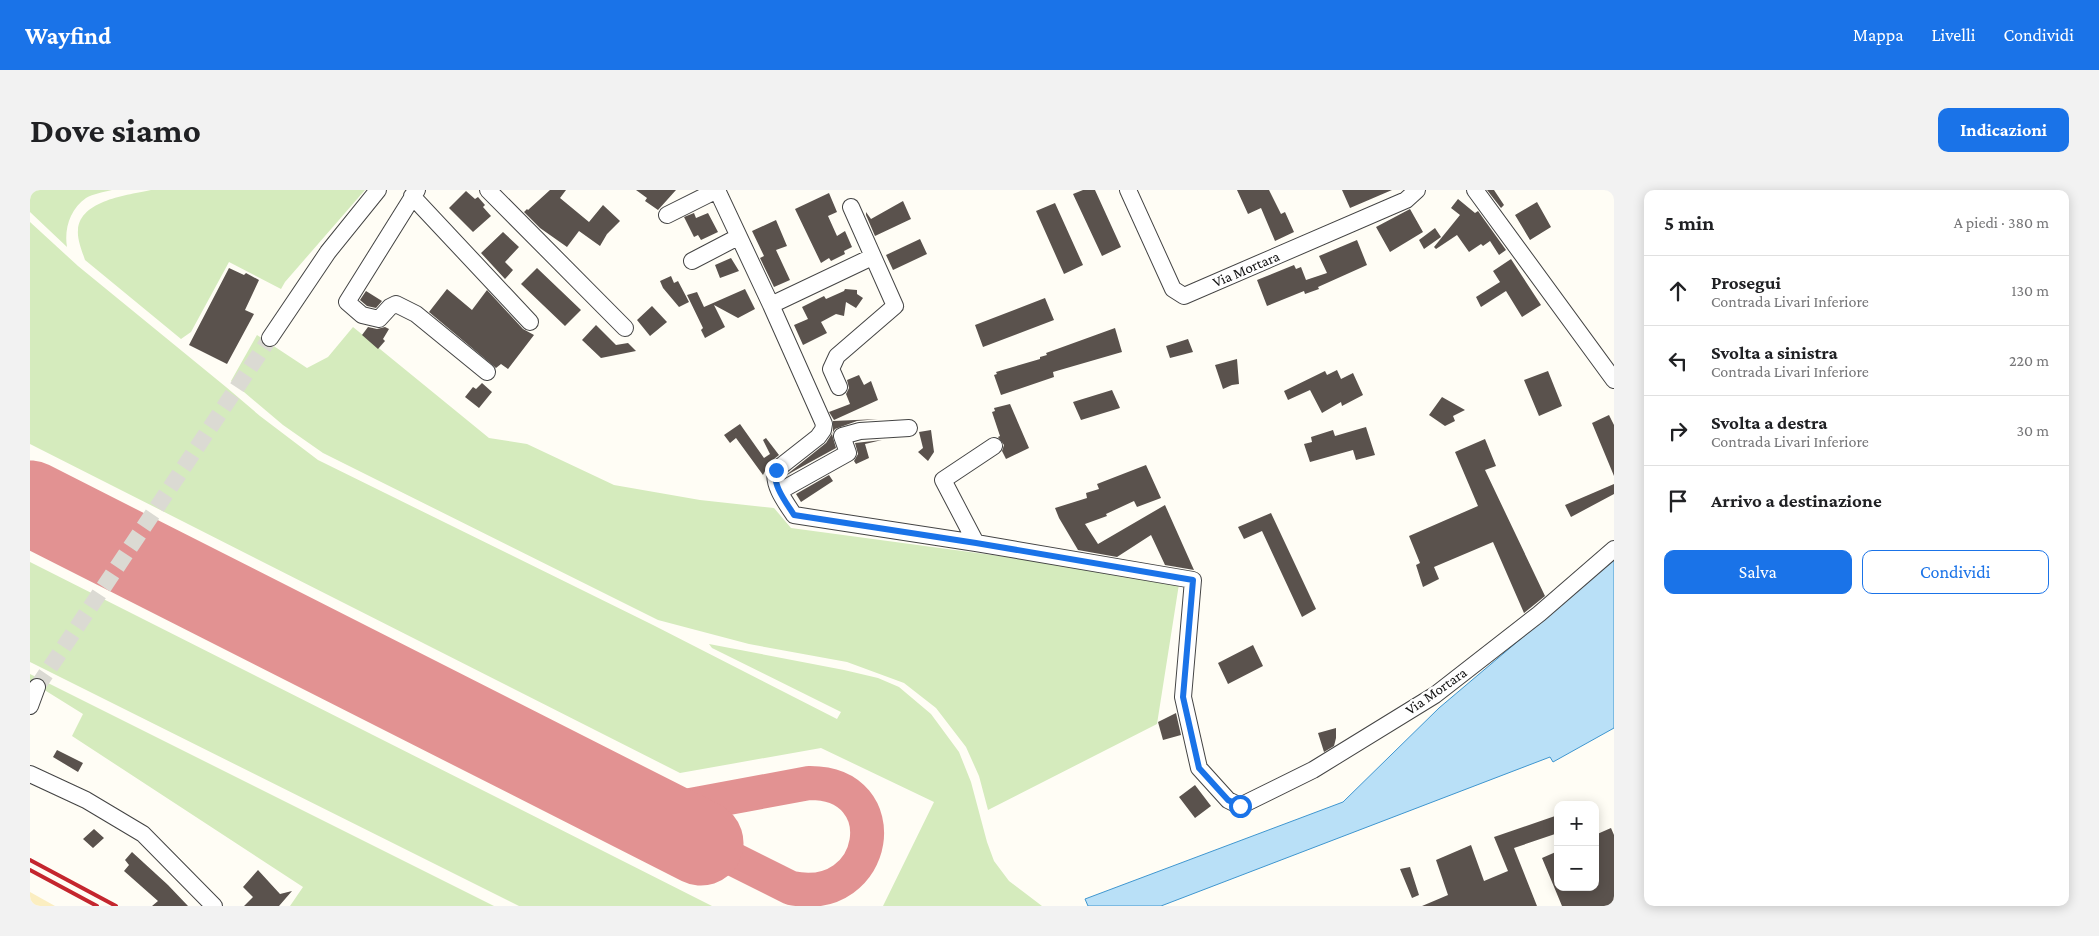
<!DOCTYPE html>
<html lang="it">
<head>
<meta charset="utf-8">
<style>
	:root { --surface:#fff; --page:#f2f2f2; --text:#202124; --muted:#757577; --line:#e0e0e0; --accent:#1a73e8 }
	body { margin:0; font-family:"Crimson Pro",serif; background:var(--page); color:var(--text) }
	.controls { position:absolute; right:15px; bottom:15px; display:grid; overflow:hidden; border-radius:10px; box-shadow:0 2px 12px #0003 }
	.controls button { width:45px; height:45px; display:grid; place-items:center; padding:0; border:0; border-bottom:1px solid var(--line); background:var(--surface); color:var(--text); font:25px sans-serif }
	.stop { position:absolute; width:15px; height:15px; margin:-11px; border:4px solid #1a73e8; border-radius:50%; background:#fff }
	.stop.end { background:#1a73e8; border-color:#fff; box-shadow:0 1px 5px #0008 }
	.list { margin:0; padding:0; list-style:none }
	h2 { display:flex; justify-content:space-between; align-items:center; height:65px; margin:0; padding:0 20px; font-size:21px }
	h2 small { font-size:16px; font-weight:400; color:var(--muted) }
	.list li { display:grid; grid-template-columns:32px 1fr auto; gap:15px; align-items:center; box-sizing:border-box; height:70px; padding:0 20px; border-top:1px solid var(--line) }
	.list b { display:block; font-size:19px; white-space:nowrap }
	.list p { margin:0; font-size:16px; white-space:nowrap; color:var(--muted) }
	.list em { font-size:16px; font-style:normal; color:var(--muted) }
	.actions { display:flex; gap:10px; padding:15px 20px }
	.actions a { flex:1; padding:11px 0; border:1px solid var(--accent); border-radius:10px; text-align:center; font-size:18px; color:var(--accent) }
	.actions .main { background:var(--accent); color:#fff }
	.icon { flex:none; width:28px; height:28px; fill:none; stroke:currentColor; stroke-width:2; stroke-linecap:round; stroke-linejoin:round }
	.map { position:relative; flex:none; width:1584px; height:716px; overflow:hidden; border-radius:10px }
	header { display:flex; align-items:center; gap:30px; box-sizing:border-box; height:70px; padding:0 25px; background:var(--accent); color:#fff }
	header strong { font-size:24px }
	nav { display:flex; gap:28px; margin-inline-start:auto; font-size:18px }
	.intro { display:flex; align-items:center; justify-content:space-between; box-sizing:border-box; height:120px; padding:0 30px }
	h1 { margin:0; font-size:35px }
	.button { padding:12px 22px; border-radius:10px; background:var(--accent); color:#fff; font-size:18px; font-weight:700 }
	main { display:flex; gap:30px; padding:0 30px }
	aside { flex:1; background:var(--surface); border-radius:10px; box-shadow:0 2px 12px #0003 }
	.map>svg:first-child { display:block }
	.green { fill:#d5ebbd }
	.sand { fill:#fbeec1 }
	.water { fill:#b9e0f7; stroke:#3f96cf }
	.lines { fill:none; stroke-linecap:round; stroke-linejoin:round }
	.taxiway { stroke:#e29292; stroke-width:34 }
	.runway { stroke:#e29292; stroke-width:85 }
	.building { fill:#5a524d }
	.minor-tunnel { stroke:#dbdad3; stroke-width:16; stroke-dasharray:16 8; stroke-linecap:butt }
	.minor-casing { stroke:#444; stroke-width:18 }
	.minor { stroke:#fff; stroke-width:16 }
	.rail { stroke:#c4262e; stroke-width:4 }
	.route { stroke:#1a73e8; stroke-width:6 }
	.labels { text-anchor:middle; stroke-width:5; stroke-linejoin:round; paint-order:stroke }
	.street-label { font-size:15px; fill:#111; stroke:#fff }
</style>
</head>
<body>
<header>
<strong>Wayfind</strong>
<nav><a>Mappa</a><a>Livelli</a><a>Condividi</a></nav>
</header>
<div class="intro"><h1>Dove siamo</h1><a class="button">Indicazioni</a></div>
<main>
<div class="map">
<svg width="1584" height="716" viewBox="0 0 1584 716">
	<rect width="100%" height="100%" fill="#fffdf5"/>
	<path class="green" d="M0,0H82C74,2 63,4 56,8C40,19 34,39 37,57L0,22Z
		M121,0H335L255,92L251,99L199,72L161,142L151,149L55,70C52,61 47,49 48,40C50,10 98,5 121,0Z
		M0,32L48,76L196,197L230,226L288,270L623,435L807,529L811,522L682,458L679,454L814,480L848,488L869,497L901,524L929,562L941,592L957,652L964,671L979,691L1012,716H853L904,612L791,558L650,583L0,254Z
		M323,137L459,248L497,254L584,295L670,310L744,318L761,338L1006,371L1149,394L1127,534L958,620L949,586L936,557L906,518L874,493L817,472L719,454L628,430L293,263L253,235L201,191L227,145L277,178L298,167Z
		M0,372L682,716H489L0,472Z
		M0,484L464,716H260L273,697L42,546L53,524L0,491Z"/>
	<path class="sand" d="M0,702L25,716H0Z"/>
	<path class="water" d="M1584,370V538L1523,572L1520,567L1131,716H1058L1055,709L1313,612L1409,518Z"/>
	<g class="lines">
		<path class="taxiway" d="M593,613L615,619H639L779,593C868,592 849,716 761,698L671,653"/>
		<path class="runway" d="M0,313L671,653"/>
	</g>
	<path class="building" d="M520,0H536L530,8L559,32L573,15L590,31L577,44L570,56L549,41L537,57L510,38L494,22L497,19L498,20Z
		M606,0H646L628,20L615,11L617,8Z
		M1053,0H1065L1091,57L1072,66L1043,4Z
		M1207,0H1239L1251,24L1255,22L1264,42L1245,51L1231,18L1218,24Z
		M1312,0H1362L1320,18Z
		M1457,0H1464L1474,15L1471,18Z
		M436,1L445,9L448,7L455,15L453,17L461,26L443,42L419,18Z
		M799,3L807,22L798,26L807,46L815,41L822,57L814,61L815,64L801,71L799,68L791,73L765,19Z
		M1428,9L1445,23L1448,21L1476,60L1469,65L1460,51L1453,56L1451,54L1439,62L1427,45L1406,59L1404,57L1430,25L1421,18Z
		M873,11L881,29L845,46L836,25V22L841,29Z
		M1507,12L1521,37L1500,50L1485,25Z
		M1025,13L1053,75L1034,84L1006,21Z
		M1380,19L1393,42L1360,62L1346,37Z
		M664,23L666,28L678,23L688,42L671,50L668,45L664,47L654,27Z
		M746,30L757,56L746,60L760,90L744,97L730,68L734,66L722,41Z
		M1405,38L1411,47L1394,59L1389,50Z
		M473,42L489,57L475,72L483,80L475,89L451,63Z
		M890,49L897,64L863,80L856,65Z
		M1327,50L1337,75L1288,97L1289,99L1275,104L1274,101L1237,116L1227,90L1264,75L1266,79L1271,77L1276,90L1297,83L1289,66Z
		M701,68L709,81L690,88L685,75Z
		M1481,69L1511,115L1492,127L1476,101L1451,117L1446,107L1470,92L1463,81Z
		M199,78L214,85L216,83L229,90L215,120L224,124L197,174L159,155Z
		M507,78L551,120L535,136L491,94Z
		M641,86L644,93L648,91L659,112L649,117L633,98L630,91Z
		M417,99L442,120L457,100L493,139L504,145L478,179L471,174L466,178L399,122Z
		M715,99L725,119L708,128L684,115L695,137L675,148L671,140L673,138L657,105L667,102L674,117Z
		M815,99L827,100V104L833,108L826,118L816,112L814,126L806,124L791,132L797,143L773,155L764,135L778,129L772,117L794,106L796,109L814,101Z
		M336,101L352,111L346,118L337,116L330,110Z
		M1015,108L1024,130L953,157L945,135Z
		M622,116L637,132L620,146L607,130Z
		M566,135L586,155L598,153L606,161L571,168L552,150Z
		M338,137L347,139L355,137L359,139L353,149L355,151L348,159L332,145Z
		M1085,138L1092,162L1023,182L1024,187L971,205L964,185L967,184L966,182L1010,169V167L1017,165L1016,163Z
		M1158,149L1163,162L1140,168L1136,156Z
		M1207,169L1209,194L1202,195L1193,199L1185,175Z
		M1307,180L1311,189L1323,183L1333,205L1312,216L1311,212L1292,223L1280,200L1258,210L1254,201L1295,181L1297,185Z
		M1518,181L1532,216L1509,226L1494,190Z
		M829,185L834,195L841,191L848,210L804,230L799,222L820,214L816,204L819,198L817,190Z
		M452,193L462,202L449,218L435,207L443,197L446,199Z
		M1082,200L1090,218L1051,230L1043,212Z
		M1412,207L1435,220L1423,226L1425,231L1415,236L1399,225Z
		M980,214L999,258L976,269L972,261L974,255L968,247L970,246L962,222L965,221L964,218Z
		M1579,225L1584,235V286L1562,233Z
		M848,229L827,231L805,239L802,244L806,258L755,286L796,253L803,242V231Z
		M710,234L734,268L740,264L733,250L736,248L749,265L739,273L733,285L706,248L700,253L694,245Z
		M1336,237L1345,265L1326,270L1323,260L1280,272L1274,254L1282,252L1281,247L1303,240L1305,246Z
		M901,240L904,262L898,271L888,262L893,258L889,242Z
		M1455,249L1466,276L1455,280L1515,406L1494,423L1463,352L1404,377L1409,389L1393,397L1386,375L1390,373L1379,346L1448,316L1425,262Z
		M852,250L835,254L839,268L826,274L824,271L828,264L825,253Z
		M1116,275L1131,308L1107,317L1104,311L1076,324L1077,326L1055,334L1068,354L1135,315L1164,380L1135,375L1121,345L1087,367L1048,360L1029,328L1025,318L1057,308L1056,303L1069,299L1067,294Z
		M799,285L803,291L771,312L766,304Z
		M1584,294V304L1541,327L1535,315Z
		M1241,323L1286,419L1272,427L1232,341L1214,349L1208,337Z
		M1223,455L1233,476L1198,494L1188,473Z
		M1146,523L1151,545L1133,550L1128,532Z
		M1306,538V548L1304,556L1294,562L1288,543Z
		M27,560L53,573L48,582L23,567Z
		M1165,595L1181,616L1165,628L1149,607Z
		M1528,625V643L1484,658L1507,716H1392L1418,705L1406,670L1441,655L1454,691L1478,681L1464,647Z
		M1581,638L1584,645V716H1532L1512,668L1528,661V697H1565V645Z
		M64,639L74,648L63,658L53,649Z
		M102,662L138,695L158,716H122L128,711L94,681L99,675L95,670Z
		M1380,677L1389,705L1382,708L1370,679Z
		M228,680L250,704L262,701L249,716H214L223,707L213,697Z"/>
	<g class="lines">
		<path class="minor-tunnel" d="M7,497L240,148"/>
		<g class="minor-casing">
			<path id="minor" d="M387,0L317,112L332,125L349,129L360,117L366,114L386,124L457,182
				M458,0L595,138
				M687,0L741,115L842,67
				M1098,0L1143,99L1154,106L1376,10L1387,0
				M1445,0L1584,190
				M382,6L500,132
				M637,25L687,0
				M662,71L708,47
				M741,115L794,234L793,240L788,247L746,280C742,295 756,313 764,325L946,353L1163,390L1153,507L1169,578L1198,610L1210,616L1283,580L1405,505L1509,424L1584,359
				M240,148L298,62L348,0
				M809,197L801,179L807,166L865,116L821,17
				M750,301L818,263L812,246L830,241L879,238
				M946,353L913,290L964,256
				M0,516L7,497
				M0,584L56,610L113,644L184,716"/>
		</g>
		<use href="#minor" class="minor"/>
		<path class="rail" d="M0,670L86,716
			M0,680L67,716"/>
	</g>
	<g class="lines">
		<path class="route" d="M746,280C742,295 756,312 764,325L946,353L1163,390L1153,507L1169,578L1198,610L1210,616"/>
	</g>
	<g class="labels">
		<g class="street-label">
			<text transform="translate(1216 79) rotate(-23)" y="5">Via Mortara</text>
			<text transform="translate(1406 501) rotate(-35)" y="5">Via Mortara</text>
		</g>
	</g>
</svg>
<div class="controls">
<button>+</button>
<button>−</button>
</div>
<div class="stop" style="left:1210px;top:616px"></div>
<div class="stop end" style="left:746px;top:280px"></div>
</div>
<aside>
<h2>5 min<small>A piedi · 380 m</small></h2>
<ul class="list">
<li><svg class="icon" aria-label="ahead" viewBox="0 0 24 24"><path d="M12 20V5M6 11l6-6 6 6"/></svg><div><b>Prosegui</b><p>Contrada Livari Inferiore</p></div><em>130 m</em></li>
<li><svg class="icon" aria-label="left" viewBox="0 0 24 24"><path d="M17 20v-9H6M10 6l-5 5 5 5"/></svg><div><b>Svolta a sinistra</b><p>Contrada Livari Inferiore</p></div><em>220 m</em></li>
<li><svg class="icon" aria-label="right" viewBox="0 0 24 24"><path d="M7 20v-9h11M14 6l5 5-5 5"/></svg><div><b>Svolta a destra</b><p>Contrada Livari Inferiore</p></div><em>30 m</em></li>
<li><svg class="icon" aria-label="arrive" viewBox="0 0 24 24"><path d="M6 21V4h12l-3 4 3 4H6"/></svg><div><b>Arrivo a destinazione</b></div></li>
</ul>
<div class="actions"><a class="main">Salva</a><a>Condividi</a></div>
</aside>
</main>
</body>
</html>
